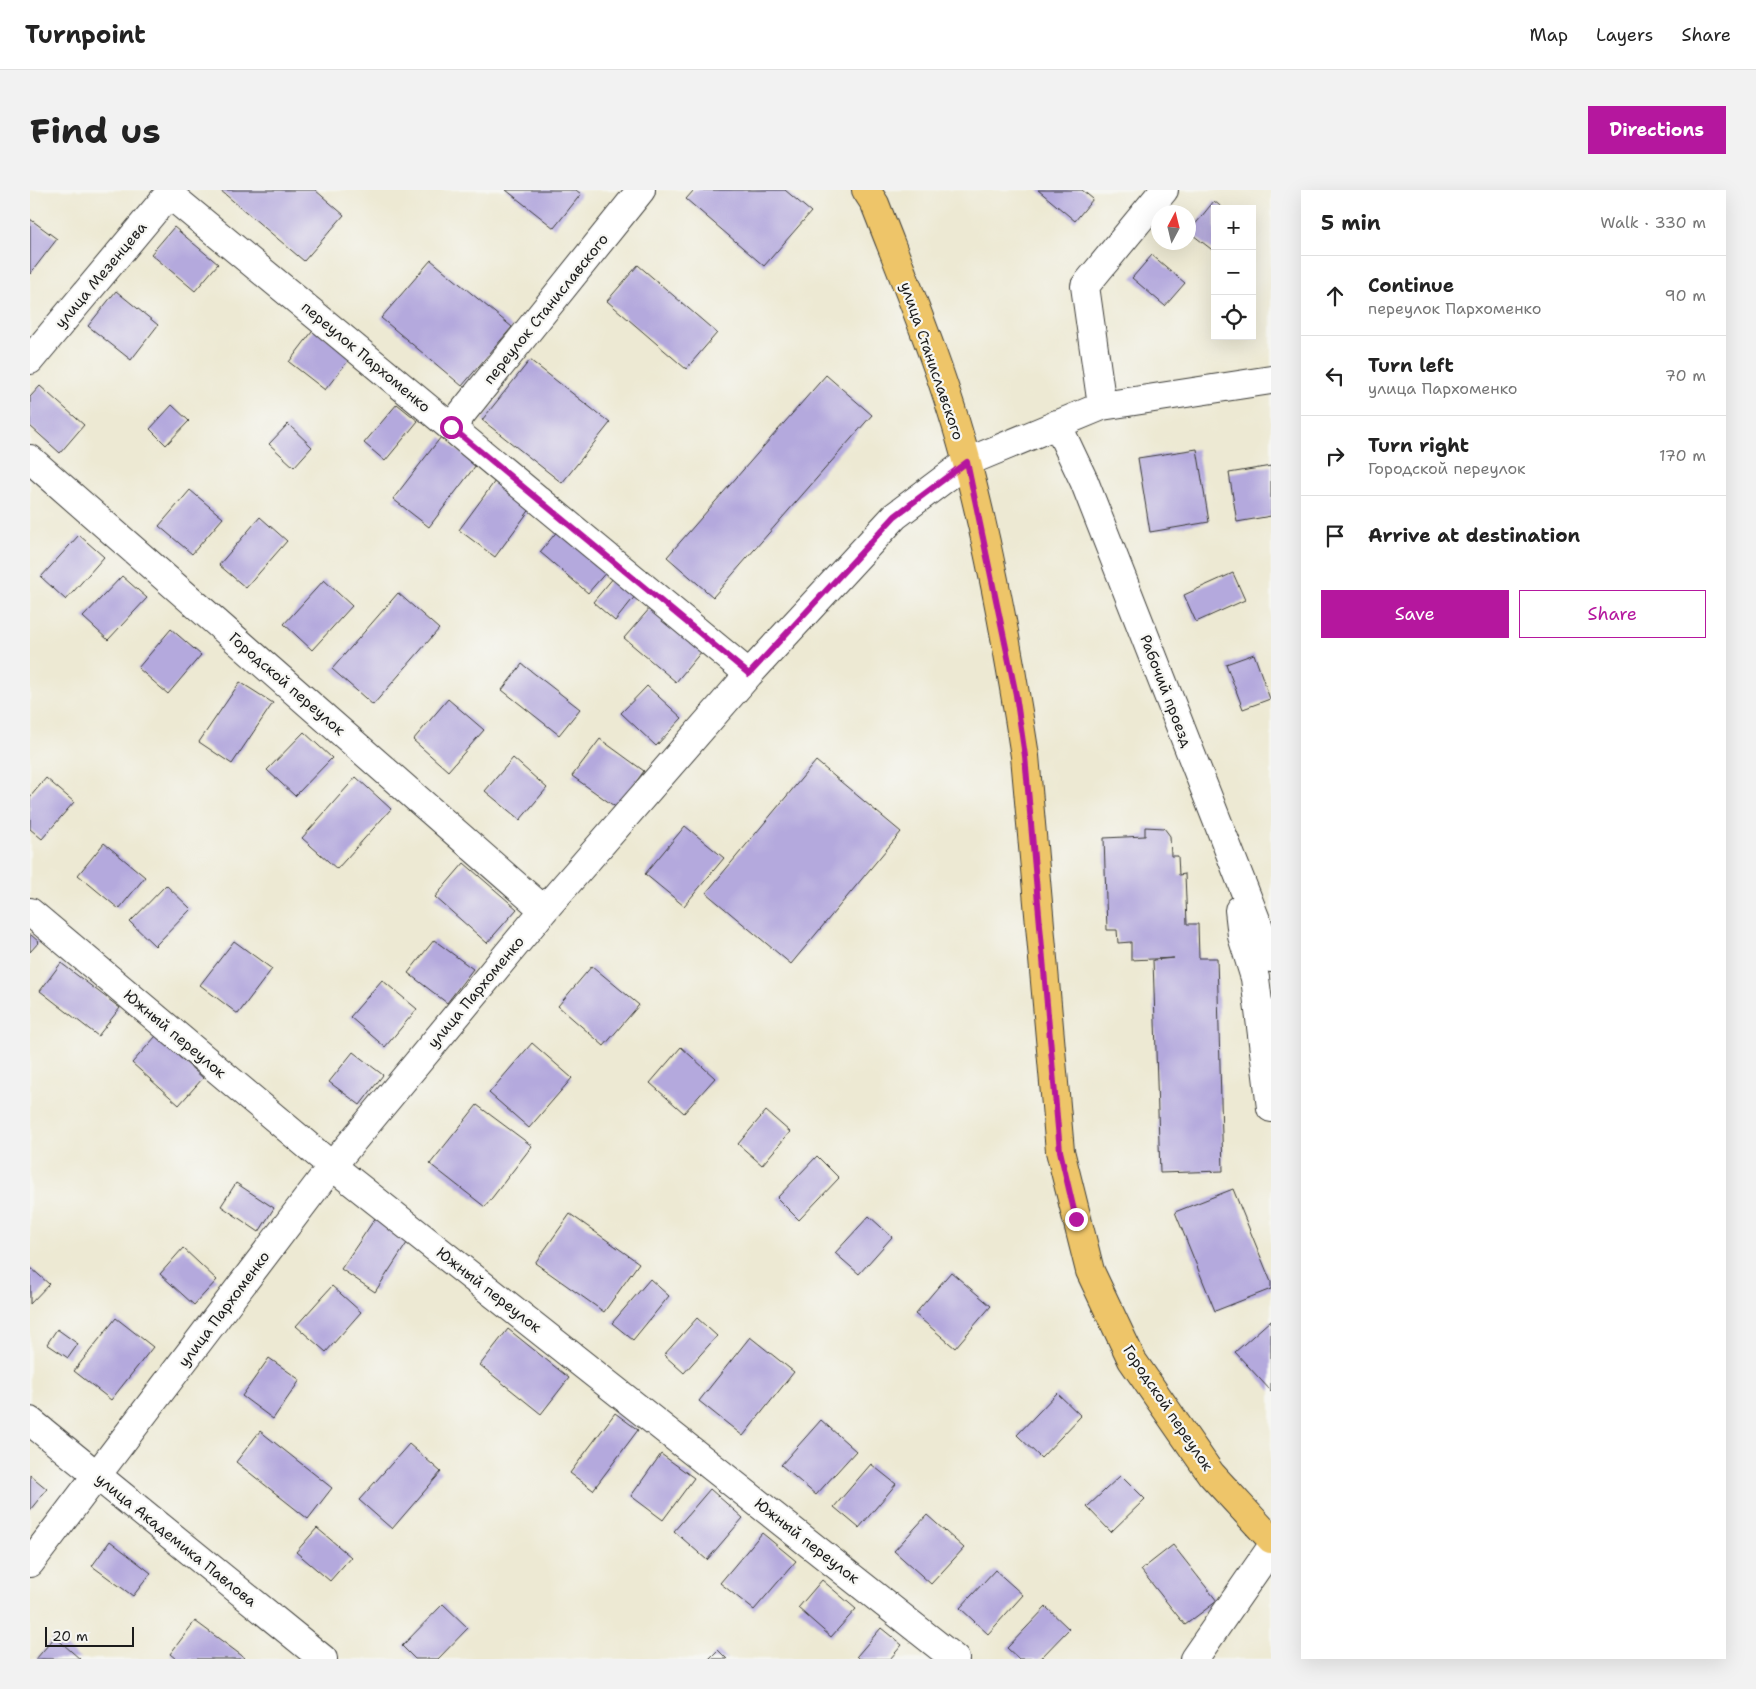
<!DOCTYPE html>
<html lang="en">
<head>
<meta charset="utf-8">
<style>
	:root { --surface:#fff; --page:#f2f2f2; --text:#222; --muted:#767676; --line:#e0e0e0; --accent:#b5179e }
	body { margin:0; font-family:"Shantell Sans",sans-serif; background:var(--page); color:var(--text) }
	.controls { position:absolute; right:15px; top:15px; display:grid; overflow:hidden; border-radius:0px; box-shadow:0 5px 20px #0002 }
	.controls button { width:45px; height:45px; display:grid; place-items:center; padding:0; border:0; border-bottom:1px solid var(--line); background:var(--surface); color:var(--text); font:25px sans-serif }
	.compass { position:absolute; left:1121px; top:15px; width:45px; height:45px; border-radius:50%; background:var(--surface); box-shadow:0 5px 20px #0002; rotate:7deg }
	.scale { position:absolute; left:15px; bottom:12px; width:89px; box-sizing:border-box; padding-left:5px; border:2px solid #1c1c1c; border-top:0; font-size:14px; line-height:18px; white-space:nowrap; color:#1c1c1c; -webkit-text-stroke:4px #f6f6f2; paint-order:stroke }
	.stop { position:absolute; width:15px; height:15px; margin:-11px; border:4px solid #b5179e; border-radius:50%; background:#fff }
	.stop.end { background:#b5179e; border-color:#fff; box-shadow:0 1px 5px #0008 }
	.list { margin:0; padding:0; list-style:none }
	h2 { display:flex; justify-content:space-between; align-items:center; height:65px; margin:0; padding:0 20px; font-size:21px }
	h2 small { font-size:16px; font-weight:400; color:var(--muted) }
	.list li { display:grid; grid-template-columns:32px 1fr auto; gap:15px; align-items:center; box-sizing:border-box; height:80px; padding:0 20px; border-top:1px solid var(--line) }
	.list b { display:block; font-size:19px; white-space:nowrap }
	.list p { margin:0; font-size:16px; white-space:nowrap; color:var(--muted) }
	.list em { font-size:16px; font-style:normal; color:var(--muted) }
	.actions { display:flex; gap:10px; padding:15px 20px }
	.actions a { flex:1; padding:11px 0; border:1px solid var(--accent); border-radius:0px; text-align:center; font-size:18px; color:var(--accent) }
	.actions .main { background:var(--accent); color:#fff }
	.icon { flex:none; width:28px; height:28px; fill:none; stroke:currentColor; stroke-width:2; stroke-linecap:round; stroke-linejoin:round }
	.map { position:relative; flex:none; width:1241px; height:1469px; overflow:hidden; border-radius:0px }
	header { display:flex; align-items:center; gap:30px; box-sizing:border-box; height:70px; padding:0 25px; background:var(--surface); border-bottom:1px solid var(--line) }
	header strong { font-size:24px }
	nav { display:flex; gap:28px; margin-inline-start:auto; font-size:18px }
	.intro { display:flex; align-items:center; justify-content:space-between; box-sizing:border-box; height:120px; padding:0 30px }
	h1 { margin:0; font-size:35px }
	.button { padding:12px 22px; border-radius:0px; background:var(--accent); color:#fff; font-size:18px; font-weight:700 }
	main { display:flex; gap:30px; padding:0 30px }
	aside { flex:1; background:var(--surface); border-radius:0px; box-shadow:0 5px 20px #0002 }
	.map>svg:first-child { display:block }
	.building { fill:#b4a9dd }
	.lines { fill:none; stroke-linecap:round; stroke-linejoin:round }
	.minor-casing { stroke:#3b3b37; stroke-width:30 }
	.major-casing { stroke:#3b3b37; stroke-width:30 }
	.minor { stroke:#fff; stroke-width:28 }
	.major { stroke:#eec569; stroke-width:28 }
	.route { stroke:#b5179e; stroke-width:6 }
	.labels { text-anchor:middle; stroke-width:4.5; stroke-linejoin:round; paint-order:stroke }
	.street-label { font-size:15px; fill:#1c1c1c; stroke:#f6f6f2 }
</style>
</head>
<body>
<header>
<strong>Turnpoint</strong>
<nav><a>Map</a><a>Layers</a><a>Share</a></nav>
</header>
<div class="intro"><h1>Find us</h1><a class="button">Directions</a></div>
<main>
<div class="map">
<svg width="1241" height="1469" viewBox="0 0 1241 1469">
	<rect width="100%" height="100%" fill="#f6f6f2"/>
	<filter id="ink" filterUnits="userSpaceOnUse"><feTurbulence type="fractalNoise" baseFrequency=".02" numOctaves="2"/><feDisplacementMap in="SourceGraphic" scale="10" xChannelSelector="R" yChannelSelector="G"/><feConvolveMatrix kernelMatrix="1 2 1 2 8 2 1 2 1" color-interpolation-filters="sRGB"/></filter>
	<filter id="wash" filterUnits="userSpaceOnUse"><feTurbulence type="fractalNoise" baseFrequency=".0096" numOctaves="4" result="noise"/><feDisplacementMap in="SourceGraphic" scale="20" xChannelSelector="R" yChannelSelector="G"/><feGaussianBlur stdDeviation="1.12" result="paint"/><feColorMatrix in="noise" values="0 0 0 0 0 0 0 0 0 0 0 0 0 0 0 0 0 1.4 0 .05"/><feComposite in="paint" operator="in"/></filter>
	<g filter="url(#wash)">
		<rect width="100%" height="100%" fill="#ede9d3"/>
		<g id="blocks">
			<path class="building" d="M190,0H285L314,25L274,71Z
				M476,0H546L551,4L524,38Z
				M664,0H755L781,22L734,76L656,9Z
				M1008,0H1052L1063,9L1045,31Z
				M1184,11L1194,19H1185V62L1159,42Z
				M0,29L27,49L0,84Z
				M144,37L188,74L165,101L121,64Z
				M1122,65L1155,93L1135,116L1102,88Z
				M401,70L482,137L432,196L351,128Z
				M608,75L687,143L656,179L577,111Z
				M86,101L128,135L101,170L58,136Z
				M285,138L321,167L295,200L259,172Z
				M500,170L580,233L532,293L452,230Z
				M796,185L842,225L683,407L637,367Z
				M10,196L54,235L30,263L0,236V207Z
				M367,214L388,231L355,271L334,253Z
				M142,215L159,231L136,255L120,239Z
				M258,234L282,257L264,277L239,254Z
				M411,247L446,275L399,337L363,309Z
				M1167,259L1179,332L1120,342L1108,268Z
				M1241,276V326L1207,332L1199,283Z
				M465,291L501,318L465,367L429,340Z
				M160,300L193,328L162,364L129,336Z
				M230,327L257,351L216,398L189,375Z
				M529,339L578,380L558,403L510,362Z
				M49,345L74,367L36,410L11,387Z
				M1203,383L1215,410L1166,432L1154,405Z
				M92,386L117,408L78,450L53,427Z
				M584,387L606,405L585,431L563,412Z
				M294,390L322,416L282,460L254,434Z
				M368,403L409,439L343,515L302,479Z
				M621,417L672,461L646,492L594,448Z
				M141,439L171,465L138,504L108,478Z
				M1224,464L1240,509L1213,519L1196,474Z
				M492,474L550,519L529,545L472,500Z
				M210,492L243,513L202,574L169,552Z
				M617,496L652,528L626,556L591,523Z
				M418,509L454,540L418,581L383,550Z
				M274,542L302,568L265,606L237,580Z
				M570,549L614,581L587,618L542,586Z
				M483,568L517,598L490,630L455,601Z
				M786,571L871,642L761,774L676,703Z
				M326,587L361,619L307,679L272,648Z
				M16,588L44,612L12,649L0,639V607Z
				M655,636L694,668L654,716L615,684Z
				M1115,637L1134,638L1140,646L1141,666H1148L1149,685L1155,684L1157,734H1168L1169,768H1187L1193,981L1130,983L1123,770L1144,768L1101,770V752L1088,753L1087,740H1077L1074,648L1115,646Z
				M74,653L115,687L89,719L48,685Z
				M434,673L487,719L457,753L405,707Z
				M136,695L161,719L125,756L100,732Z
				M0,744L9,752L0,762Z
				M404,750L443,779L417,813L378,783Z
				M204,751L242,779L208,824L170,795Z
				M31,773L90,818L68,846L10,801Z
				M562,776L609,815L574,856L528,816Z
				M352,790L387,819L355,857L320,827Z
				M126,846L173,888L149,915L102,873Z
				M502,853L542,888L499,938L459,903Z
				M651,857L685,888L654,923L620,893Z
				M323,862L353,885L330,915L299,892Z
				M447,915L502,956L455,1017L400,974Z
				M736,921L760,942L732,975L708,954Z
				M787,966L809,988L769,1030L747,1008Z
				M206,993L244,1018L229,1042L191,1016Z
				M1203,999L1241,1092V1099L1185,1121L1145,1022Z
				M540,1024L609,1073L574,1122L505,1073Z
				M839,1026L862,1047L829,1084L805,1063Z
				M346,1027L379,1050L345,1102L311,1079Z
				M153,1058L187,1090L164,1115L130,1084Z
				M0,1077L19,1094L0,1114Z
				M921,1082L961,1116L925,1158L885,1124Z
				M620,1089L639,1106L603,1150L582,1133Z
				M302,1096L331,1122L296,1162L266,1136Z
				M86,1128L123,1157L81,1210L44,1181Z
				M667,1128L687,1146L654,1183L634,1165Z
				M1241,1130V1201L1205,1162Z
				M27,1139L48,1154L38,1168L17,1154Z
				M478,1139L539,1188L511,1224L450,1175Z
				M720,1147L764,1182L713,1246L669,1211Z
				M239,1168L270,1190L243,1229L212,1206Z
				M1027,1203L1051,1226L1011,1268L987,1245Z
				M585,1223L608,1240L563,1300L540,1283Z
				M791,1230L826,1261L786,1305L751,1275Z
				M230,1241L302,1298L278,1329L206,1272Z
				M379,1254L411,1282L362,1339L329,1310Z
				M631,1264L664,1288L633,1330L601,1306Z
				M841,1274L866,1294L829,1338L804,1317Z
				M0,1285L17,1299L0,1320Z
				M1091,1285L1115,1309L1081,1342L1057,1317Z
				M680,1299L713,1328L677,1370L644,1341Z
				M897,1325L934,1358L901,1394L864,1361Z
				M287,1338L321,1367L300,1391L266,1362Z
				M732,1343L766,1371L724,1420L690,1393Z
				M80,1351L121,1383L103,1406L62,1376Z
				M1143,1355L1187,1411L1155,1435L1111,1380Z
				M965,1380L993,1405L958,1444L930,1418Z
				M792,1390L826,1419L801,1447L768,1418Z
				M413,1414L438,1438L408,1469H385L372,1456Z
				M1016,1417L1039,1439L1010,1469H989L977,1458Z
				M165,1431L215,1468L214,1469H146L140,1464Z
				M851,1438L872,1455L860,1469H830L827,1466Z
				M25,1447L50,1469H6Z
				M688,1460L697,1469H679Z"/>
		</g>
	</g>
	<g filter="url(#ink)">
		<use href="#blocks" fill-opacity="0" stroke="#3b3b37" stroke-width="1"/>
		<g class="lines">
			<g class="minor-casing">
				<path id="minor" d="M139,4L719,484
					M0,170L142,0
					M1072,216L1055,96L1134,0
					M1027,234L1054,291L1241,768
					M421,237L611,0
					M0,269L514,720
					M1209,720L1212,746L1225,788L1241,918
					M0,722L302,976L925,1469
					M0,1231L293,1469
					M0,1373L302,976L514,720L719,484L865,326L937,272L1072,216L1241,190
					M1164,1469L1241,1358"/>
			</g>
			<g class="major-casing">
				<path id="major" d="M836,0L845,14C878,99 914,185 937,273C962,369 980,468 995,566L1030,961L1060,1081L1102,1170L1181,1284L1241,1349"/>
			</g>
			<use href="#minor" class="minor"/>
			<use href="#major" class="major"/>
		</g>
	</g>
	<g class="lines" filter="url(#ink)">
		<path class="route" d="M421,237L719,484L865,326L937,272L986,505L995,566L1030,961L1046,1029"/>
	</g>
	<g class="labels">
		<g class="street-label">
			<text transform="translate(71 85) rotate(-50)" y="5">улица Мезенцева</text>
			<text transform="translate(516 119) rotate(-51)" y="5">переулок Станиславского</text>
			<text transform="translate(336 167) rotate(40)" y="5">переулок Пархоменко</text>
			<text transform="translate(902 171) rotate(71)" y="5">улица Станиславского</text>
			<text transform="translate(257 494) rotate(41)" y="5">Городской переулок</text>
			<text transform="translate(1136 501) rotate(69)" y="5">Рабочий проезд</text>
			<text transform="translate(446 802) rotate(-50)" y="5">улица Пархоменко</text>
			<text transform="translate(145 844) rotate(40)" y="5">Южный переулок</text>
			<text transform="translate(459 1100) rotate(38)" y="5">Южный переулок</text>
			<text transform="translate(194 1119) rotate(-53)" y="5">улица Пархоменко</text>
			<text transform="translate(1138 1218) rotate(56)" y="5">Городской переулок</text>
			<text transform="translate(146 1350) rotate(39)" y="5">улица Академика Павлова</text>
			<text transform="translate(777 1351) rotate(38)" y="5">Южный переулок</text>
		</g>
	</g>
</svg>
<div class="controls">
<button>+</button>
<button>−</button>
<button><svg class="icon" aria-label="locate" viewBox="0 0 24 24"><circle cx="12" cy="12" r="6"/><path d="M12 2v4M12 18v4M2 12h4M18 12h4"/></svg></button>
</div>
<svg class="compass" viewBox="-18 -18 36 36"><path d="M0-13l5 13h-10z" fill="#e53935"/><path d="M0 13l5-13h-10z" fill="#767676"/></svg>
<div class="scale">20 m</div>
<div class="stop" style="left:421px;top:237px"></div>
<div class="stop end" style="left:1046px;top:1029px"></div>
</div>
<aside>
<h2>5 min<small>Walk · 330 m</small></h2>
<ul class="list">
<li><svg class="icon" aria-label="ahead" viewBox="0 0 24 24"><path d="M12 20V5M6 11l6-6 6 6"/></svg><div><b>Continue</b><p>переулок Пархоменко</p></div><em>90 m</em></li>
<li><svg class="icon" aria-label="left" viewBox="0 0 24 24"><path d="M17 20v-9H6M10 6l-5 5 5 5"/></svg><div><b>Turn left</b><p>улица Пархоменко</p></div><em>70 m</em></li>
<li><svg class="icon" aria-label="right" viewBox="0 0 24 24"><path d="M7 20v-9h11M14 6l5 5-5 5"/></svg><div><b>Turn right</b><p>Городской переулок</p></div><em>170 m</em></li>
<li><svg class="icon" aria-label="arrive" viewBox="0 0 24 24"><path d="M6 21V4h12l-3 4 3 4H6"/></svg><div><b>Arrive at destination</b></div></li>
</ul>
<div class="actions"><a class="main">Save</a><a>Share</a></div>
</aside>
</main>
</body>
</html>
